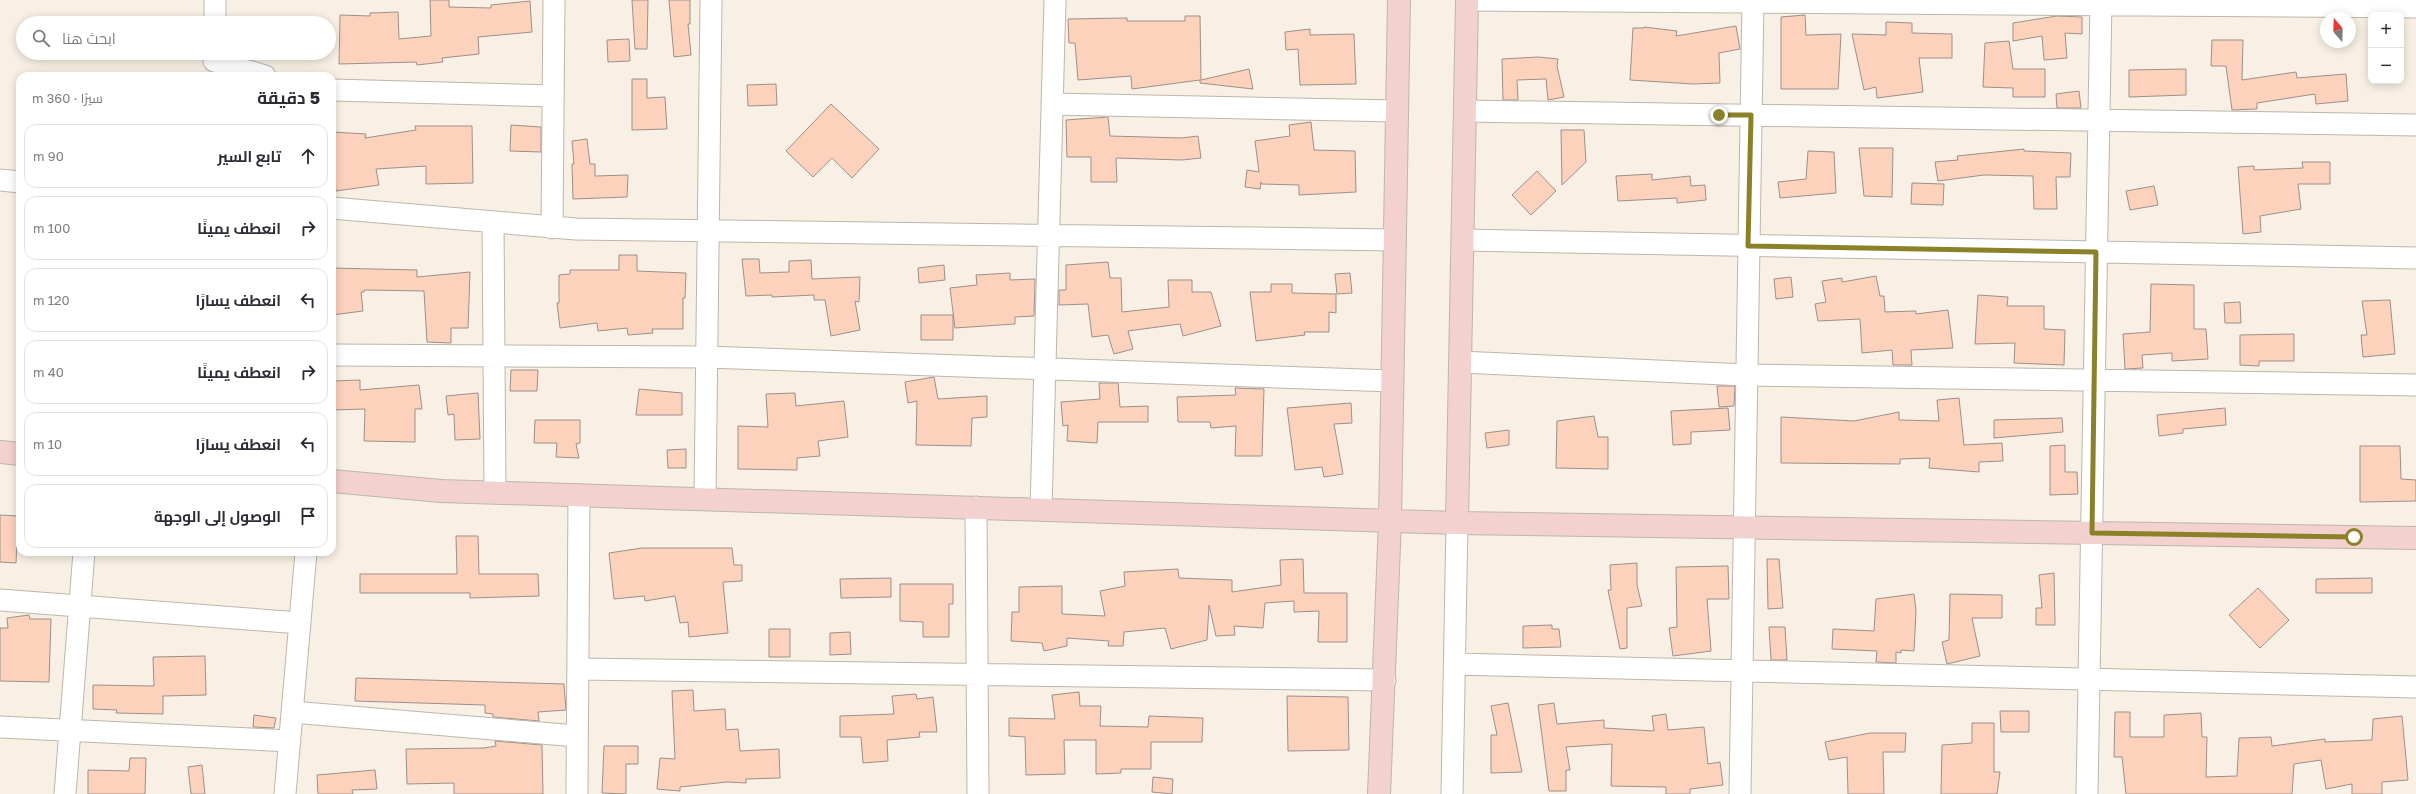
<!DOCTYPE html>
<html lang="ar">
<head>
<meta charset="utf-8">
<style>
	:root { --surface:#fff; --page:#f7f7f7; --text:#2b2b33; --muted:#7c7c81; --line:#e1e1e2 }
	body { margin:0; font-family:"Golos Text",Cairo,sans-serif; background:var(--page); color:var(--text); direction:rtl }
	.controls { position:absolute; right:12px; top:12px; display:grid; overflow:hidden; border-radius:8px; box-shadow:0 2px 10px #0003 }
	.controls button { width:36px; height:36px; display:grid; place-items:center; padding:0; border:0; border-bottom:1px solid var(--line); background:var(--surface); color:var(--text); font:20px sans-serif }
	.compass { position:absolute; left:2320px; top:12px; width:36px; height:36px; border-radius:50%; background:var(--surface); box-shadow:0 2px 10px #0003; rotate:341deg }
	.stop { position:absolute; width:12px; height:12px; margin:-9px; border:3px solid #8a8128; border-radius:50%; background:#fff }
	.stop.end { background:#8a8128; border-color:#fff; box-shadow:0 1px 4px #0008 }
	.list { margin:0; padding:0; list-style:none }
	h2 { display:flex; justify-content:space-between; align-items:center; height:52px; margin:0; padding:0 16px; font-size:17px }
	h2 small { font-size:13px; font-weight:400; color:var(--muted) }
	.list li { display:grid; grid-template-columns:26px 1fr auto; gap:12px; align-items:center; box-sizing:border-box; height:64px; margin:0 8px 8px; padding:0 8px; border:1px solid var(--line); border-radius:12px }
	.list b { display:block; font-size:15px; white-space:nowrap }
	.list em { font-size:13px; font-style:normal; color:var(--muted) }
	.icon { flex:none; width:22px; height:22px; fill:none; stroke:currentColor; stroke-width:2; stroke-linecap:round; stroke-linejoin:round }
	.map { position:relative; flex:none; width:2416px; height:794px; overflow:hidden; direction:ltr }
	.search { position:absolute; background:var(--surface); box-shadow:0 2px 10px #0003; left:16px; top:16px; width:320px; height:44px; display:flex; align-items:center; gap:10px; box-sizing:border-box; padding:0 14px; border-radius:22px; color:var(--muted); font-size:15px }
	.panel { position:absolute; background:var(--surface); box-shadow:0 2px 10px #0003; left:16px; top:72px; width:320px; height:484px; border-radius:12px; direction:rtl }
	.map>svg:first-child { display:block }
	.building { fill:#fcd2bc; stroke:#9d908a }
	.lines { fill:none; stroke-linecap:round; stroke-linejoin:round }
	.street-casing { stroke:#bdb6aa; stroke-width:23 }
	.secondary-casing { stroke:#bdb6aa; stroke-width:24 }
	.street { stroke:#fff; stroke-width:21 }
	.secondary { stroke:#f3d1cf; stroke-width:22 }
	.route { stroke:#8a8128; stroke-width:5 }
</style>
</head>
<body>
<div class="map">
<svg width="2416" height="794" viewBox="0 0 2416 794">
	<rect width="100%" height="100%" fill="#f8f0e4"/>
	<path class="building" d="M430,0H449V7L491,8V5L530,1L532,32L478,37L479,54L442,58L443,62L417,65L416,62L339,64L340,15L370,16V13L398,12L399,39L431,36Z
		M632,0H648L647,49H635Z
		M669,0H690V24H688L691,55L674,57Z
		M1805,15L1806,35L1841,34L1838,89H1781V17Z
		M1185,16H1200L1201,80L1249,69L1253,89L1200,83V80L1132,89L1131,76L1078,80L1075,43H1069L1068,19L1127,18V21H1185Z
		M2057,16L2082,17V34L2065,33L2067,58L2044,60L2042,36L2013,41V23Z
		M1886,22L1912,23V33L1952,34V58H1919L1923,92L1877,98L1876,87L1864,90L1852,34L1886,35Z
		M1736,26L1740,49L1719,53L1720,83L1693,84L1630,80L1633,28H1644V27L1677,31L1676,36Z
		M1310,29V35L1354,34L1356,84L1300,85L1298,49L1286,50L1285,32Z
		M629,39L630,61L608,62L607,40Z
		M2212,40H2243L2242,80L2296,72L2297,78L2346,74L2348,101L2316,104L2315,94L2257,103V109L2232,110L2226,66H2211Z
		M2009,41L2013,69H2045V97H2013V88L1983,87L1985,43Z
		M1538,57L1558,59L1557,66L1564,97L1548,100L1546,79L1517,80L1518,100H1503L1502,59Z
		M2186,69V95L2129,97V70Z
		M632,79H647V98L665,97L667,129L632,130Z
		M776,84L777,105L748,106L747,85Z
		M2079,91L2081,108H2057L2056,94Z
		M831,104L879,149L852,178L832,158L813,177L786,151Z
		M1108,117L1110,136L1181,138L1198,136L1201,158L1182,160L1116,158L1117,182H1091V157H1067L1066,120Z
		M1311,122L1314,150L1355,151L1356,192L1299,195V185L1261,184V182L1260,189L1245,187L1247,170L1259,172L1255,141L1290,136L1289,125Z
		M511,125L541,127V152L510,151Z
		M415,126H472L473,183L426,184V166L376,169L379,185L336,191L335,184H332V132L366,134L365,138L416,130Z
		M1561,130H1584L1586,162L1562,185Z
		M587,139L590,164H595V176L628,175L627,197L573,199L572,164H574L572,141Z
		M1859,148H1893L1892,197L1864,196Z
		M2024,149V151L2071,153L2070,177H2056L2057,209H2034L2033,176L1984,175L1938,181L1935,162L1958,160L1957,156Z
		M1808,151L1834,152L1836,193L1780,198L1778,182L1806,179Z
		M2302,162H2330V184H2298L2301,209L2260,216L2261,232L2243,234L2238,167L2254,166V170L2303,168Z
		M1537,171L1556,191L1531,215L1512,195Z
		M1652,174V180L1690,176L1691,186L1705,185L1706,200L1677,203V198L1618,201L1616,176Z
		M1912,183L1944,184L1943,205L1911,204Z
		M2154,186L2158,205L2130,210L2126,191Z
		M619,255H637V271L686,273L685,298H683V329H652L653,333L628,335L627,328L598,331L597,323L560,328L557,303H559V275L570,274V270H619Z
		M742,259H759L760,273L789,272V261L811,260L812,279L860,277L859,302L855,301L860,330L831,336L825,300H814V295L772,297V295L746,296Z
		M1108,262L1110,278H1121L1122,312L1169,307L1168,280H1192V292H1211L1221,326L1183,336L1180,324L1128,331L1133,349L1114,354L1108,335L1092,337L1088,304L1059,305V290H1066V265Z
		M944,265L945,280L919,283L918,268Z
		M332,268L417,270V277L470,272L468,328H451V343L427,342L424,291L364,290V292H361L363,311L332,315Z
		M1010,273V280L1035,279L1034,316L1015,317V324L955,328L950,288L977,285L976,275Z
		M1350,273L1352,293L1337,294L1335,274Z
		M1876,276L1880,296H1884L1885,312L1916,311V314L1948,310L1953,348L1911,350L1912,365H1893L1892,350L1862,353L1860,319L1818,321L1815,304L1826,302L1822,281L1842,278V282Z
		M1791,277L1793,297L1776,299L1774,279Z
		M1271,284H1292V293L1336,294V313L1329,312V332H1304L1305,335L1256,341L1250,292H1271Z
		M2151,284L2194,285V329H2206L2208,359L2172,361V353L2142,355L2143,368L2125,369L2123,334L2150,332Z
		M1978,295L2008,297L2007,306H2044V329L2065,330L2064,365L2014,363L2015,343L1975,344Z
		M2390,300L2395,354L2363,357L2361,335H2367L2362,301Z
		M2240,302L2241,323H2225L2224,303Z
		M921,315H953V340H921Z
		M2294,334V361H2259V366L2240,365V335Z
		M511,370H538L537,391H510Z
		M934,377L938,399L987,396V417L972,418L971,446L916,445L917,401L908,403L905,382Z
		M360,380V390L419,385L422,409H415V442L364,441L365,409L332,410V381Z
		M1099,383H1118L1120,407L1148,406V422H1098L1097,443L1067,441L1068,425L1063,426L1061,402L1100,399Z
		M1717,386H1735L1734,406L1719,407Z
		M1235,388L1264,389L1262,456H1235L1236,426L1211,428L1210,422H1178L1177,397L1236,395Z
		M639,389L682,393V415H636Z
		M478,393L480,439L455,440L454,414L448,415L446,396Z
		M795,393L796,406L844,401L848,437L818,441L820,456L797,458V470L738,469V426L768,427L766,394Z
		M1959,398L1964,445L2002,443L2003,461L1979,462V472L1929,468L1930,458L1900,459V464L1781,463V417L1854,421L1899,412V420L1939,421L1937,400Z
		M1351,403L1352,423L1334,424L1343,474L1324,477L1322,467L1295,470L1287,408Z
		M1728,408L1730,430L1691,432V444L1673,445L1671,411Z
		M2225,408L2226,425L2183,429V433L2159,436L2157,415Z
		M1594,416L1598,437H1608V469L1556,468L1557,421Z
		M2062,418L2063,432L1994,438V420Z
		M535,420H580V443L576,444L579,458L556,457L557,443H534Z
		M1509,430V445L1487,448L1485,433Z
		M2065,445V472H2077L2078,494L2050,495V446Z
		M2360,446H2400L2401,479L2416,480V501L2360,502Z
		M686,449V468H668L667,450Z
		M0,515L18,516L16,563L0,562Z
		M456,536H478L479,574H538L539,596L470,598V593H360V574H457Z
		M642,548H732L734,565H742V581L723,582L728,633L689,637L688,622L680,623L675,596L645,601L644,596L614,599L609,553Z
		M1303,559L1304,593H1347V642H1318L1319,611L1294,612V601L1265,603L1263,628L1234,626L1235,635L1216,636L1209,605L1207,640L1171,649L1165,628L1124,632L1123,646H1108L1109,641L1067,638V646L1044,651L1042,643L1011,641L1012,612H1019V587L1062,586V614L1105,616L1100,591L1125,586L1124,572L1178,569L1179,578L1232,580V592L1281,585L1280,560Z
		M1767,559H1779L1783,608L1768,609Z
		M1637,563V585L1642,606L1627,608V648L1620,649L1608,590H1611L1610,565Z
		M1728,566L1729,599H1707L1711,651L1673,656L1669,628L1677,627L1676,567Z
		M2054,573L2055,625H2036V608H2042L2039,575Z
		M891,578V597L841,598L840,579Z
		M2372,578V593H2316V579Z
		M900,584H953V604H949V637H923V622L900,621Z
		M2258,588L2289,620L2260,648L2229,615Z
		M1914,594L1916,611L1914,651L1901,650V653L1896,652V663L1876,662L1877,651L1832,649L1833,629L1874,631L1876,599Z
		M1950,594L2002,595V618H1972L1980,656L1947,664L1942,642L1949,640Z
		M29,615L30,619H51L49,682L0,681V628H8L7,618Z
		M1552,625V629H1559L1561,647L1523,648V626Z
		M1769,627H1785L1787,660H1771Z
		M769,629H790V657H769Z
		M850,632L851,654L830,655V633Z
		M205,656L206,695L163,696V714L116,713L117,710L93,709V685L154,686L153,657Z
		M356,678L564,684L566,710L538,712L539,721L493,717V714L485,713V705L355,701Z
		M693,690L694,711L725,709L726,730L738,729L740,751L779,749L780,778L746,779V783L727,782L680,787V791L657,789L660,758L675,759L672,691Z
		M1079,692L1080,706H1101L1100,726L1148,727L1149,716L1203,718L1202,742H1151V769H1121V773L1096,774V740H1064L1065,774L1026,775L1025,737L1009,736V718L1055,719L1052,695Z
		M916,694L917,699L933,697L937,732H919L920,737L887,740L888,761L863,763L861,737H840V716L894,714L892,696Z
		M1287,696L1348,697L1349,750L1288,751Z
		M1508,703L1522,772L1491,773V735H1497L1491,706Z
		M1554,703L1557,724L1604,720V728L1654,731L1652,716L1666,714L1668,730L1704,727L1708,764L1720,762L1723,785L1690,789V794H1666V787L1611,786L1612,744L1566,747L1570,770H1566V791H1549L1538,705Z
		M2000,711H2029V732H2001Z
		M2115,712H2130V737H2164V715L2201,713L2202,737H2207L2206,777L2237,776L2239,738L2271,737L2272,746L2325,739V742L2372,740L2373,719L2402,716L2408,780L2382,782V794H2352V784L2326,789L2321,760L2294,764L2292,794H2126L2122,757H2114Z
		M254,715L276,718L274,728L253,727Z
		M1972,723H1994V772H2000L1997,794H1941L1942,745L1972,743Z
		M1870,733H1906L1905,752H1883L1884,794H1848L1847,757L1829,760L1825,742Z
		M495,741L542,745L543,794H454V783L407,784L406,749L484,748L496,746Z
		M604,746H638V764H626V794L602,793Z
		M130,758H146L145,794H88V770L129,771Z
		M202,765L205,794H191L188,767Z
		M375,770L377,789L352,790L353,794H318L317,775Z
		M1153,777L1173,779L1172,794L1152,792Z"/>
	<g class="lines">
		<g class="street-casing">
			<path id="street" d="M1467,0L2416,7
				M215,23V0
				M214,61L265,76
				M332,90L553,96
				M1052,104L1397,111
				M1465,111L2416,125
				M0,180L20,182
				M332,208L576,229L1395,240
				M493,222L495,492
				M552,228L554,0
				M1463,240L2416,258
				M332,355L706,357L1392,381
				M1460,362L1746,375L2416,385
				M705,499L711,0
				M976,507L978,794
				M1041,509L1055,0
				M0,600L300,623
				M1455,664L2416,687
				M578,669L1385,680
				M292,712L577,736
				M0,727L290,741
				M65,794L84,552
				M285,794L306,552
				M577,794L579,495
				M1452,794L1457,523
				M1740,794L1753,0
				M2087,794L2101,0"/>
		</g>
		<g class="secondary-casing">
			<path id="secondary" d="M0,452L20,454
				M332,481L441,491L1457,523L2416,538
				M1457,523L1467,0
				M1379,794L1390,521L1399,0"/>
		</g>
		<use href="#street" class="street"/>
		<use href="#secondary" class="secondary"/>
	</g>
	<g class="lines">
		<path class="route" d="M1719,115H1751L1748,246L2096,252L2092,533L2354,537"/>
	</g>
</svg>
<div class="controls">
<button>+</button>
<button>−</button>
</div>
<svg class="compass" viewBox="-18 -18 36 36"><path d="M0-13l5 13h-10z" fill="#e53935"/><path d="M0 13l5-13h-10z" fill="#7c7c81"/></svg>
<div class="stop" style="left:2354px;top:537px"></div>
<div class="stop end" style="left:1719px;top:115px"></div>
<div class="search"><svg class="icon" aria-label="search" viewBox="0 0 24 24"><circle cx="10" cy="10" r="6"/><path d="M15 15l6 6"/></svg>ابحث هنا</div>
<section class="panel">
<h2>5 دقيقة<small>سيرًا · 360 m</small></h2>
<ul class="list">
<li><svg class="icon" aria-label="ahead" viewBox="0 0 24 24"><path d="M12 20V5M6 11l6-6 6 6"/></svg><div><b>تابع السير</b></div><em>90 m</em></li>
<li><svg class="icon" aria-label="right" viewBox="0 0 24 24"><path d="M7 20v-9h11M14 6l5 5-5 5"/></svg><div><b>انعطف يمينًا</b></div><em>100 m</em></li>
<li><svg class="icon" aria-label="left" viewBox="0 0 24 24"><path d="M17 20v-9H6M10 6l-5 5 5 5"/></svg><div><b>انعطف يسارًا</b></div><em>120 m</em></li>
<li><svg class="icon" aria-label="right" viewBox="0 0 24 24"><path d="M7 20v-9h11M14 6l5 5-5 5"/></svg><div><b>انعطف يمينًا</b></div><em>40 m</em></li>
<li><svg class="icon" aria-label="left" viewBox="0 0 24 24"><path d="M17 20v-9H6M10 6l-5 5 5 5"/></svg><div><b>انعطف يسارًا</b></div><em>10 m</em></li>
<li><svg class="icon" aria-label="arrive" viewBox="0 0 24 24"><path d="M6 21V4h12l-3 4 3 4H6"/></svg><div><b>الوصول إلى الوجهة</b></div></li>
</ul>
</section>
</div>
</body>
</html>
